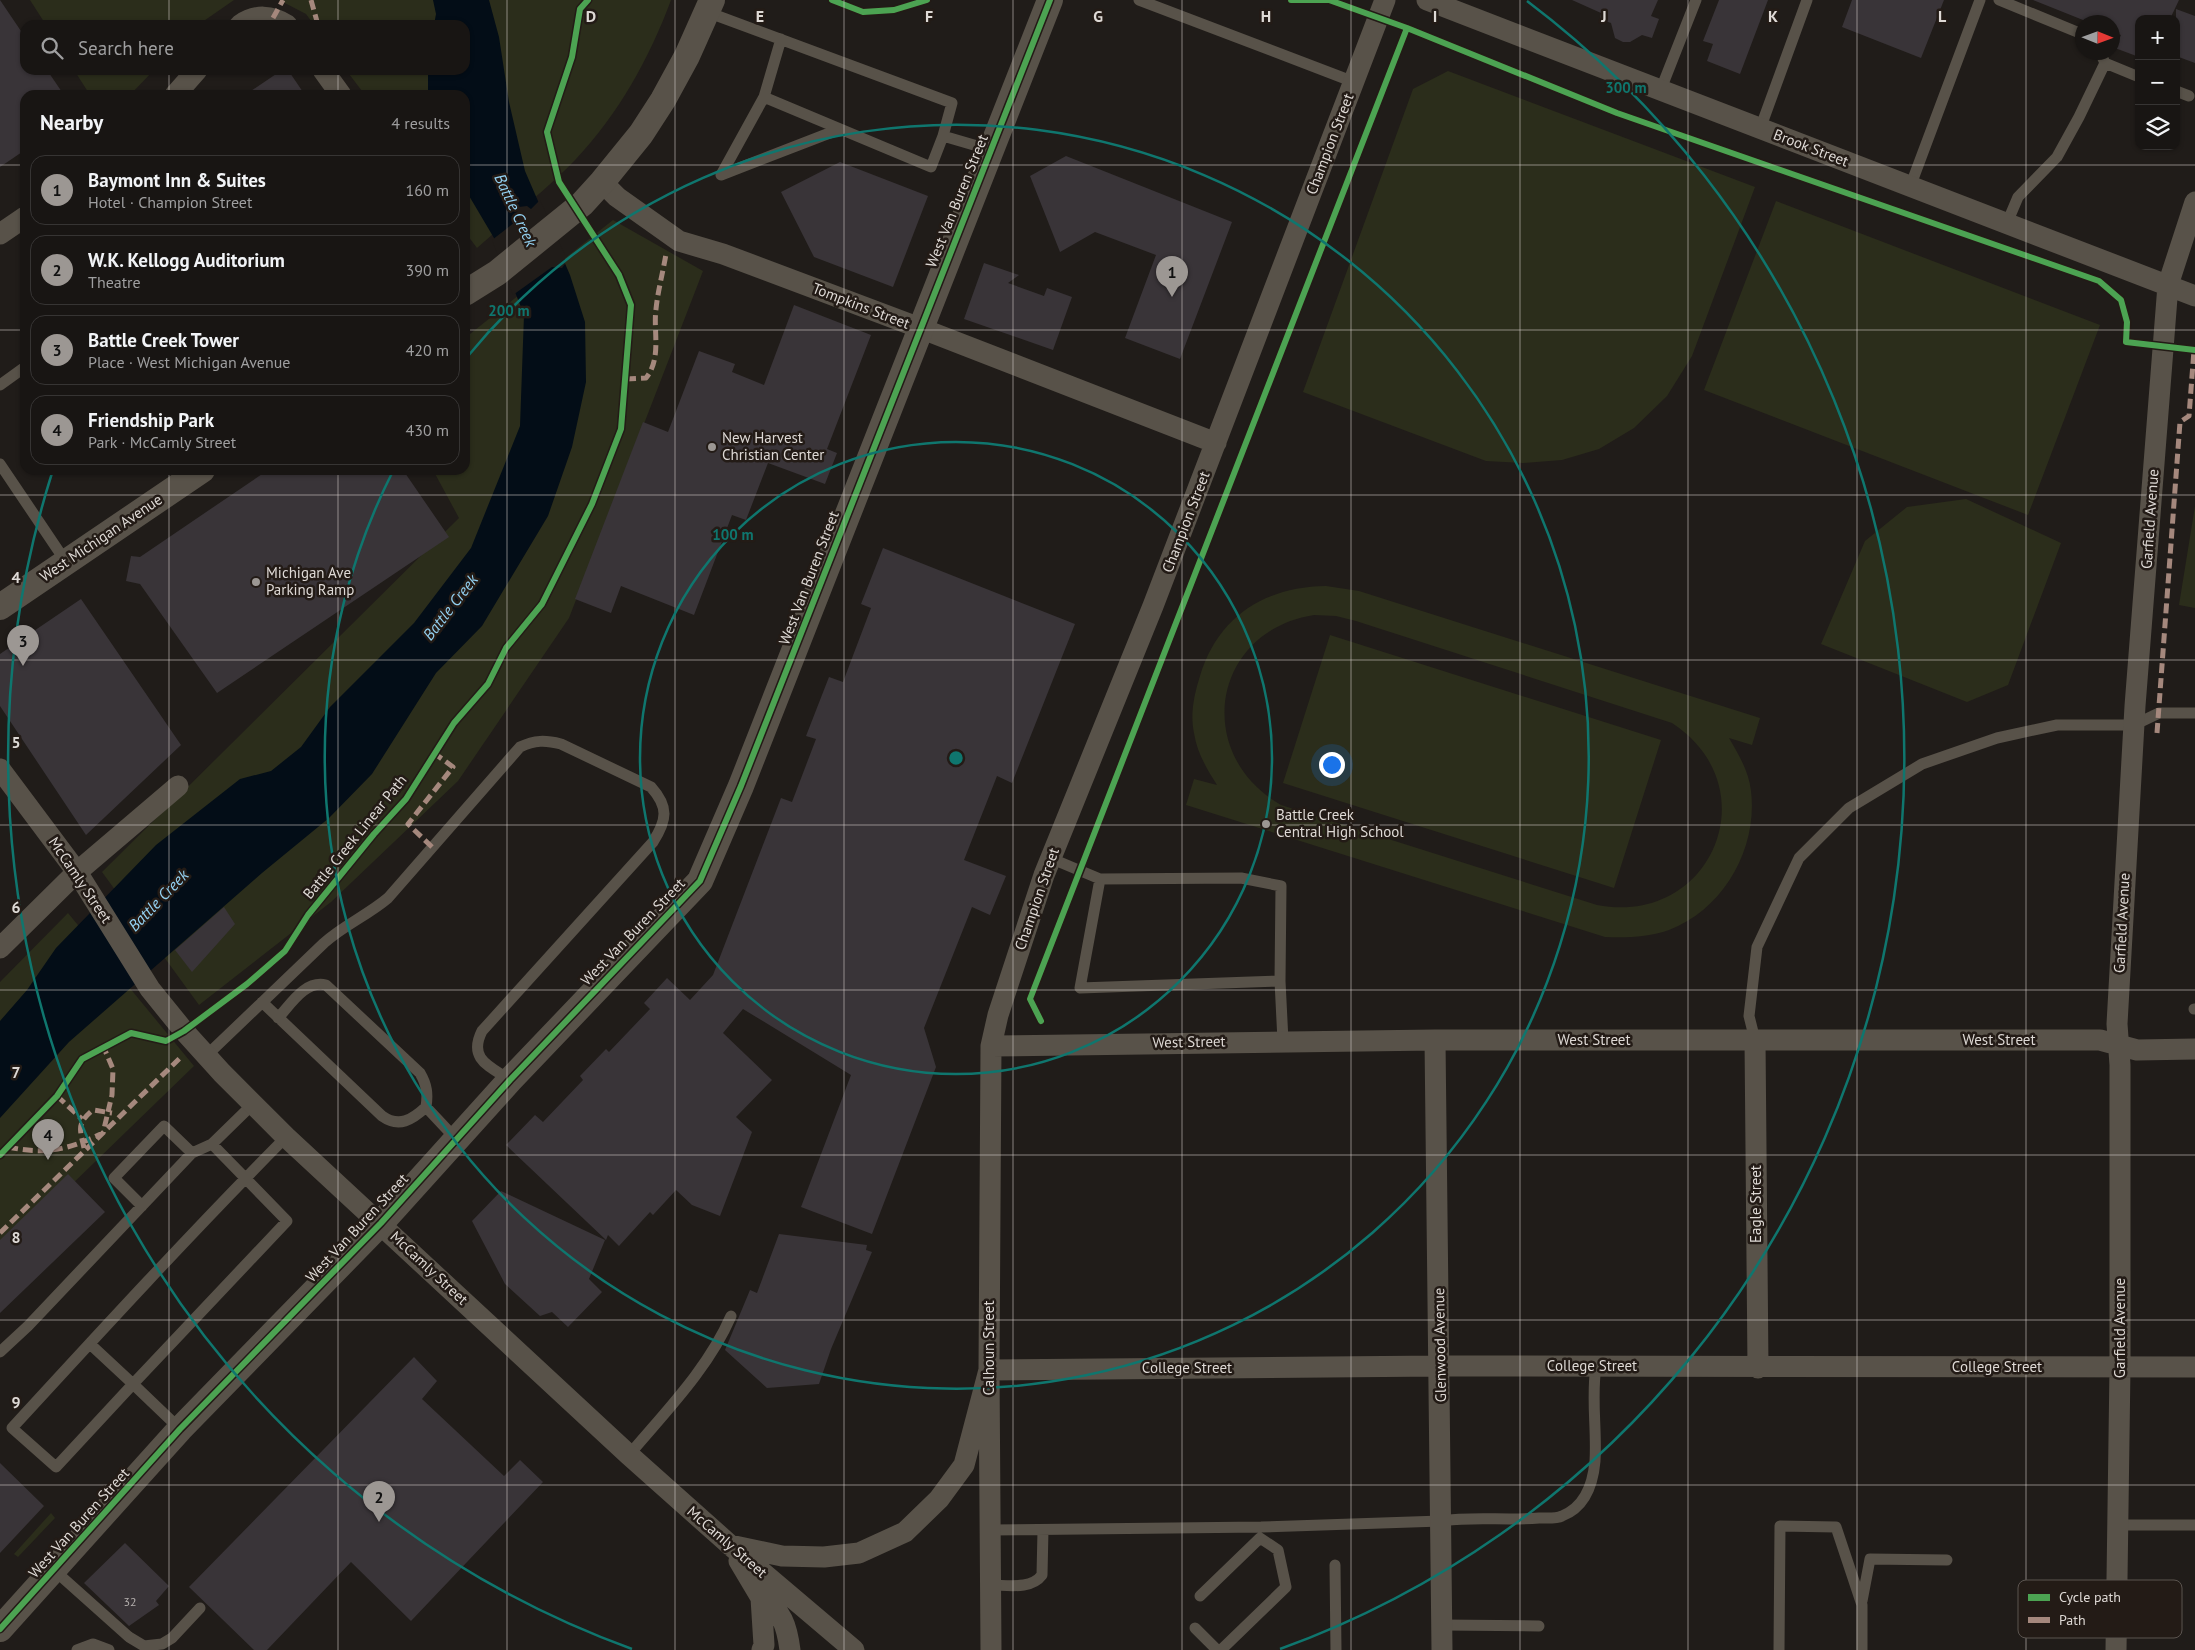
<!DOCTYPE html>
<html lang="en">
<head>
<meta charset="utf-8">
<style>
	:root { --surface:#181513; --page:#252221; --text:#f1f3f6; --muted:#9f9fa0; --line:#363433; --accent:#9c9793 }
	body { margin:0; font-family:"PT Sans",sans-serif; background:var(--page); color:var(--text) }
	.controls { position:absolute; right:15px; top:15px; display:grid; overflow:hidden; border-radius:10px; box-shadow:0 1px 4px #0004 }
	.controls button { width:45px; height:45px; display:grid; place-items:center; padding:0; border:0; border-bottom:1px solid var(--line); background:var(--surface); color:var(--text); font:25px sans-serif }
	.compass { position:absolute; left:2075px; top:15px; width:45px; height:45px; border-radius:50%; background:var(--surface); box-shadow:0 1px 4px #0004; rotate:91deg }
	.you { position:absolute; left:1331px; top:764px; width:18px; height:18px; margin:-12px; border:4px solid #fff; border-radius:50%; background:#1a73e8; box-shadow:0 0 0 8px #1a73e833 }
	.badge { display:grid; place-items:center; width:32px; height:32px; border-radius:50%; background:var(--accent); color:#111; font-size:16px; font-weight:700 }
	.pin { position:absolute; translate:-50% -41px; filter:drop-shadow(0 1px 2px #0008) }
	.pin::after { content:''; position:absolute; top:26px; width:18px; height:15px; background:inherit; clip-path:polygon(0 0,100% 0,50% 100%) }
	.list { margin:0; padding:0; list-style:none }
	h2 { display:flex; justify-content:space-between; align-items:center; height:65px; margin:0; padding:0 20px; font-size:21px }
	h2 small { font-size:16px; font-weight:400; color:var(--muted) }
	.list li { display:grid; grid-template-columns:32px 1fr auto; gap:15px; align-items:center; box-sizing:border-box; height:70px; margin:0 10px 10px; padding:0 10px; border:1px solid var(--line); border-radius:15px }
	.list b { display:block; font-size:19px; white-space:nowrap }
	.list p { margin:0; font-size:16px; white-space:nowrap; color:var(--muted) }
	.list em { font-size:16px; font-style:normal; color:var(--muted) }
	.icon { flex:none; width:28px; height:28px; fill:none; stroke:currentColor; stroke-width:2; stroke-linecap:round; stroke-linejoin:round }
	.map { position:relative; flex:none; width:2195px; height:1650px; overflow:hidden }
	.search { position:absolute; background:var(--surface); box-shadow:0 1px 4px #0004; left:20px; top:20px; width:450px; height:55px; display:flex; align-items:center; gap:12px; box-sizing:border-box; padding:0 18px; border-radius:15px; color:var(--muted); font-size:19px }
	.panel { position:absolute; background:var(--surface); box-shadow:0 1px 4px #0004; left:20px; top:90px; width:450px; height:385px; border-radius:15px }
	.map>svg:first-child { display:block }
	.green { fill:#2b2d1b; fill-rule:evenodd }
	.water { fill:#030d17 }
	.pier { fill:#201c19 }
	.building { fill:#393438 }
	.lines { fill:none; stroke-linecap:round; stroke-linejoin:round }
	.service { stroke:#585249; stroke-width:11 }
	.minor { stroke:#585249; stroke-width:21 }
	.tertiary { stroke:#585249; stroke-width:26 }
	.quiet { stroke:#a5887d; stroke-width:5; stroke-dasharray:10 5; stroke-linecap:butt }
	.cycleway-casing { stroke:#231b16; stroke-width:9 }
	.cycleway { stroke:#4ca352; stroke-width:6 }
	.grid { fill:none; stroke:#ded9d5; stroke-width:1; stroke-opacity:0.55 }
	.ring { fill:none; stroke:#0f766e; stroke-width:2.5 }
	.poi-dot { fill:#9c9793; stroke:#231b16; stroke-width:2 }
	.labels { text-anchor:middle; stroke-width:5; stroke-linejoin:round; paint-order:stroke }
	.number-label { font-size:12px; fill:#b5b0ae }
	.street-label { font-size:15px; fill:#ded9d5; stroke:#231b16 }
	.poi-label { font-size:15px; fill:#ded9d5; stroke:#231b16; text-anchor:start }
	.water-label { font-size:16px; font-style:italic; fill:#93d1f2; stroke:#231b16 }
	.key { fill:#231b16; stroke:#5b544f; stroke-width:1 }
	.key-label { font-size:14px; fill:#ded9d5 }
	.grid-label { font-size:16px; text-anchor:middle; font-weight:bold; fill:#ded9d5; stroke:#231b16; stroke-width:5; stroke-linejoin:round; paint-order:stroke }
	.centre { fill:#0f766e; stroke:#231b16; stroke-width:2.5 }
	.ring-label { font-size:15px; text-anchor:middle; font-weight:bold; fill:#0f766e; stroke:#231b16; stroke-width:5; stroke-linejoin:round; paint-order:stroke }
</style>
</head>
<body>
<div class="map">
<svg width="2195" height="1650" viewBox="0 0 2195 1650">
	<rect width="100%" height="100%" fill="#201c19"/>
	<path class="green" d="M30,0H234L198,25H46Z
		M279,0H671C650,57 618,115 576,159C545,191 509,219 477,248L465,232V95H365L346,70H465V25H314L306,14Z
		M74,70H154L130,95H90Z
		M1448,71L1755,187L1692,356L1667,396L1634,428L1599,449L1562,460L1523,463L1486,461L1303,392L1413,89Z
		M1776,201L2100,325L2028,515L1704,390Z
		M613,220L703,271L569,618L458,781L331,902L199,1005L102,872L459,518L433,470H465V338Z
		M1966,499L2061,543L2008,685L1967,702L1821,644L1865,541L1907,507Z
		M2195,506V608L2179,605Z
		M1326,586L1359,591L1760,718L1752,745L1729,738C1739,755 1749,772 1751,791C1758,848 1724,909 1669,930C1649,937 1627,938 1605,937L1186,805L1194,779L1217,785C1207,769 1197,753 1194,733C1190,714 1194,695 1200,676C1218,616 1265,587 1326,586ZM1314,615L1336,616L1356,621L1672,723C1770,787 1712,927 1597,905L1281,805C1192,754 1212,631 1314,615Z
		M1330,635L1661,740L1614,888L1283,783Z
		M68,913L194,1066L0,1254V982Z
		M51,1513L55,1518L18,1557L14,1554Z"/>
	<path class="water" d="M433,0H489L499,37L509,102L525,171L570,275L585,322L586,382L572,447L548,516L482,626L436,673L372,774L329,818L262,873L69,1042L0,1118V1021L27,990L56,948L156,845L240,779L271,771L301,747L330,707L414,623L471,548L520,426L524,315L494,238L465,189V95H428V70H465V25H434L436,14Z"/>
	<path class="pier" d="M540,200L565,255V264L562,268L552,267L513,295L492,240L519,219L517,212L519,207L527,206L531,209Z"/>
	<path class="building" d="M0,0L25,37V70H47L64,95H25V150L0,167Z
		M1572,0H1658L1651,16L1659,19L1652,38L1642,35L1630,42H1623L1615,38L1611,23L1600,19L1601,13Z
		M1719,0H1768L1740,74L1707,61L1713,44L1703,41Z
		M1852,0H1944L1921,58L1842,27Z
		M2033,0H2179L2170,19H2139V57L2115,48L2121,35L2112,32V22H2088Z
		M2176,9L2195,16V63L2176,56Z
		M282,70H288L305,95H245Z
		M1066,156L1232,222L1180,359L1125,338L1156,255L1095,232L1060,252L1030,176Z
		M840,162L928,196L893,287L814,257L781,192Z
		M984,263L1019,275L1008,283L1044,296L1047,288L1072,297L1053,350L964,319Z
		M794,305L871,335L827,449L837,453L825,484L768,463L746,520L732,515L694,615L621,586L611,613L575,599L643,422L668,432L699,351L735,364L732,372L764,385Z
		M268,470H403L449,537L217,693L140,584L126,581L131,556L140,557Z
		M883,548L1075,624L1012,783L997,776L964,860L1006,876L990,915L972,907L924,1028L936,1067L872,1234L801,1207L851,1075L743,1009L723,1033L772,1080L736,1117L752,1132L720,1216L692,1205L676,1190L653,1215L650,1212L619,1246L608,1235L606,1240L506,1145L535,1115L543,1122L583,1080L580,1076L606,1049L609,1052L650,1009L644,1003L667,978L690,1000L713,975L781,798L792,802L816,739L806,736L829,677L843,682L871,608L861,604Z
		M81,599L181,745L86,835L0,706V654Z
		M224,907L235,924L192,972L175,950Z
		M68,1174L105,1212L0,1313V1240Z
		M501,1191L605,1240L589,1279L602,1292L568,1327L552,1312L540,1316L505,1284L472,1221Z
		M779,1234L867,1245L866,1250L872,1252L831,1349L819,1384L767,1388L725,1350L750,1290L757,1293Z
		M414,1357L437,1381L422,1399L504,1476L520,1460L543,1482L411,1621L351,1562L267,1650H254L189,1587Z
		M0,1463L44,1506L0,1553Z
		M125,1543L169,1586L156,1601L159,1605L129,1626L84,1583Z"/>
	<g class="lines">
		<path class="service" d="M1139,0L1354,82
			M1999,0L2082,34
			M707,12L952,103L943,136L991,150
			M781,39L764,97L931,167L943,136
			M2100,52L2105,63L2139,77
			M1661,89L1696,0
			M2176,91L2189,96
			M764,97L721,175L840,129
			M1760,129L1807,0
			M1910,187L1980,0
			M2007,223L2018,197L2057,157L2079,117L2105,63
			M0,385L25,367
			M0,464L66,562
			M1050,858L1100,879L1241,878L1281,886L1280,981L1283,1041
			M1100,879L1080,988L1280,981
			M262,1002L382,1116C399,1128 412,1120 426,1107C428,1094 427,1085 420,1073L326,985C305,980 291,1004 278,1018
			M2194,1009H2195
			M1755,1040L1749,1016L1757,947L1799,858L1849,808L1922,764L1997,738L2057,725H2134L2159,713H2195
			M206,1056L324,943C344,925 368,915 388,898L520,747C535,740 545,740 561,744L651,787C669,807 667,820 653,842L482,1031C468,1059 489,1066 510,1080
			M426,1107L456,1139
			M142,1206L114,1178L164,1126L192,1153
			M90,1344L133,1384L56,1467L12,1428C102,1330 192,1232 286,1137
			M0,1352L28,1326L192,1153L212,1144L253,1104
			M180,1429L133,1384L287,1221L212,1144
			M629,1455C666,1411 708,1369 731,1316
			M2117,1525H2195
			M990,1530L1261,1527L1441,1521C1474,1516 1506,1521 1539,1518C1546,1518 1556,1519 1562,1516C1585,1507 1593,1484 1595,1461C1597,1429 1591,1398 1596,1366
			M1335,1565L1336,1650
			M54,1570L129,1637L144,1646L162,1644L172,1638L200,1608
			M991,1585C1007,1585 1031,1590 1042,1575L1043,1530
			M1200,1596L1260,1538L1278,1550L1286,1587L1221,1650
			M1862,1601L1870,1559L1947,1560
			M1442,1625L1539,1626
			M1195,1628L1217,1650
			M77,1650L93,1644L109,1650
			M1779,1650L1780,1526L1836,1527L1862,1605V1650"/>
		<path class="minor" d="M1427,0L2195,296
			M240,25C255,14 272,15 287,25
			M323,70L341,95
			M175,95L197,70
			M602,182L617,197L679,241L723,254L920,328L1216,443
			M0,234L25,217
			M0,769L77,872L150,989L184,1031L222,1073L286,1137L629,1455L730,1545L854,1650
			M0,948L77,872L178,786
			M1435,1040L1442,1650
			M1755,1040L1758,1368
			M991,1046L1435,1040H2100L2137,1050L2195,1049
			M730,1545L782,1556L824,1557L859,1553L905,1532L939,1499L964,1465L989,1370L1440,1366L2195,1367
			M739,1561L761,1598L764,1645L762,1650
			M761,1598C782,1609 787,1627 790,1650
			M991,1650L989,1370L991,1046L998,1015L1044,875L1153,606L1385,0
			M2116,1650L2120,1367V1065L2117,1024L2135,706L2168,285L2195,202"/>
		<path class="tertiary" d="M465,293L497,273L582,204L602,182L641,134L663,100L687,56L712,0
			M0,607L202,470
			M0,1629L180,1429L381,1223L510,1080L700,881L741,786L1050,0"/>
		<path class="quiet" d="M311,0L318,25
			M273,18L283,0
			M626,379L646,378C662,358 653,331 656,309C658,290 663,272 666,254
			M2157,733L2180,422L2189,416L2194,350
			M432,847L408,824L453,767L434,753
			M57,1096L82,1119
			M8,1147C45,1155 68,1150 103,1133L112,1095L113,1069L104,1048
			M84,1148C80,1129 76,1124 93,1110L112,1113
			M0,1233L180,1058"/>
		<g class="cycleway-casing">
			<path id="cycleway" d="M832,0L863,12L894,10L927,0
				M1291,0H1329L1407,28
				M1041,1021L1030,999L1407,28L1617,113L2099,281L2121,300L2127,322L2126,342L2195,350
				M0,1155L57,1096L82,1059L131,1033L166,1041L184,1031L247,984L285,951L308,915L374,834L406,799L454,723L488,684L506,648L542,604L592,504L621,429L631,305L619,275L559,182L547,132L572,57L580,9L588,0
				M0,1629L180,1429L381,1223L510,1080L700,881L741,786L1050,0"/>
		</g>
		<use href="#cycleway" class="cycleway"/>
	</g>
	<path class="grid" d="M169,0V25M338,0V25M507,0V1650M675,0V1650M844,0V1650M1013,0V1650M1182,0V1650M1351,0V1650M1520,0V1650M1688,0V1650M1857,0V1650M2026,0V1650M169,70V95M338,70V95M0,165H25M465,165H2195M0,330H25M465,330H2195M169,470V1650M338,470V1650M0,495H2195M0,660H2195M0,825H2195M0,990H2195M0,1155H2195M0,1320H2195M0,1485H2195"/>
	<g class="ring">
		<circle cx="956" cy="758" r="316"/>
		<path d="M468 356A632 632 0 1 1 393 471"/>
		<path d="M632 1649A948 948 0 0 1 52 473M1527 1A948 948 0 0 1 1280 1649"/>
	</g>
	<g class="poi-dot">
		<circle cx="712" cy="447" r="5"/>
		<circle cx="256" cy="582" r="5"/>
		<circle cx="1266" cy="824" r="5"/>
	</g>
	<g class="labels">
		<g class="number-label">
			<text x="130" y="1606">32</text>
		</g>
		<g class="street-label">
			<text transform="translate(1330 144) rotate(-69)" y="5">Champion Street</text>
			<text transform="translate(1811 148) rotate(21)" y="5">Brook Street</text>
			<text transform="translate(957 201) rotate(-68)" y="5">West Van Buren Street</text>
			<text transform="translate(861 306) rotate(21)" y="5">Tompkins Street</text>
			<text transform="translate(2150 519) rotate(-86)" y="5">Garfield Avenue</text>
			<text transform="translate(1186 522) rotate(-69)" y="5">Champion Street</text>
			<text transform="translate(101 538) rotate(-34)" y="5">West Michigan Avenue</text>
			<text transform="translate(809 578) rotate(-69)" y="5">West Van Buren Street</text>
			<text transform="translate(355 837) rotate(-51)" y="5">Battle Creek Linear Path</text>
			<text transform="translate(80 880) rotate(56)" y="5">McCamly Street</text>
			<text transform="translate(1037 899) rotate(-71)" y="5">Champion Street</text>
			<text transform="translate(2122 923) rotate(-87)" y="5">Garfield Avenue</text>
			<text transform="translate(633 932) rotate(-46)" y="5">West Van Buren Street</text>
			<text x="1594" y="1045">West Street</text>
			<text x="1999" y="1045">West Street</text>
			<text transform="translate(1189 1042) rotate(-1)" y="5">West Street</text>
			<text transform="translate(1756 1204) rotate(-90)" y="5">Eagle Street</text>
			<text transform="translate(357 1228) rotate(-47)" y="5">West Van Buren Street</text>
			<text transform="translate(429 1268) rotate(43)" y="5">McCamly Street</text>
			<text transform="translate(2120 1328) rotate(-90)" y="5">Garfield Avenue</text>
			<text transform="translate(1440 1345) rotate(-91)" y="5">Glenwood Avenue</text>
			<text transform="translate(989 1348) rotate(-90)" y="5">Calhoun Street</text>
			<text x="1592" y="1371">College Street</text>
			<text x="1997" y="1372">College Street</text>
			<text x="1187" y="1373">College Street</text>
			<text transform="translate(79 1523) rotate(-48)" y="5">West Van Buren Street</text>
			<text transform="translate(727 1542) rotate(41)" y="5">McCamly Street</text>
		</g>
		<g class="poi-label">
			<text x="722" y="443">New Harvest<tspan x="722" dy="17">Christian Center</tspan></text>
			<text x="266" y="578">Michigan Ave<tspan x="266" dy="17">Parking Ramp</tspan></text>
			<text x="1276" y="820">Battle Creek<tspan x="1276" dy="17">Central High School</tspan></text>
		</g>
		<g class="water-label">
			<text transform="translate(516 210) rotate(65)" y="6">Battle Creek</text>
			<text transform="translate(450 607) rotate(-52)" y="6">Battle Creek</text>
			<text transform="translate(158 900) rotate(-46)" y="6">Battle Creek</text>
		</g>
	</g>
	<rect x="2018" y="1580" width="164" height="58" rx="8" class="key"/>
	<rect x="2028" y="1594" width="22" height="7" fill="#4ca352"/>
	<rect x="2028" y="1617" width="22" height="6" fill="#a5887d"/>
	<g class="key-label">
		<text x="2059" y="1602">Cycle path</text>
		<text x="2059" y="1625">Path</text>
	</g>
	<g class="grid-label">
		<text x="591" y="22">D</text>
		<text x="760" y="22">E</text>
		<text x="929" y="22">F</text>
		<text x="1098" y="22">G</text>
		<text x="1266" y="22">H</text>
		<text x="1435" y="22">I</text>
		<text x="1604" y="22">J</text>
		<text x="1773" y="22">K</text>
		<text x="1942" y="22">L</text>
		<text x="16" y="583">4</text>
		<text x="16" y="748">5</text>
		<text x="16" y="913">6</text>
		<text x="16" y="1078">7</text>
		<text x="16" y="1243">8</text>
		<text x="16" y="1408">9</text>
	</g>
	<circle cx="956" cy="758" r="8" class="centre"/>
	<g class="ring-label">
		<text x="1626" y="93">300 m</text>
		<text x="509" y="316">200 m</text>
		<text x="733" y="540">100 m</text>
	</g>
</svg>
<div class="controls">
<button>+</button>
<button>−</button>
<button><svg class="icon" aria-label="layers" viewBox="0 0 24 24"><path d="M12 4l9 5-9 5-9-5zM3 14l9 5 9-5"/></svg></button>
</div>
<svg class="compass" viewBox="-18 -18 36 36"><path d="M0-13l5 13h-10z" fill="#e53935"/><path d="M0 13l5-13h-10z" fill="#9f9fa0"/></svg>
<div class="you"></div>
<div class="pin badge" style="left:1172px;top:297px">1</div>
<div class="pin badge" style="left:379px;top:1522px">2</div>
<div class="pin badge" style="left:23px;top:666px">3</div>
<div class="pin badge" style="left:48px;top:1160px">4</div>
<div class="search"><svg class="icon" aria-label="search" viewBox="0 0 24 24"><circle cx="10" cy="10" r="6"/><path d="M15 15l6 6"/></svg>Search here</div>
<section class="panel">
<h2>Nearby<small>4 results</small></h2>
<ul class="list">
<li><span class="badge">1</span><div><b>Baymont Inn &amp; Suites</b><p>Hotel · Champion Street</p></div><em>160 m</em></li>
<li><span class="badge">2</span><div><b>W.K. Kellogg Auditorium</b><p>Theatre</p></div><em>390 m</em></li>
<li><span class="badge">3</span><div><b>Battle Creek Tower</b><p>Place · West Michigan Avenue</p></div><em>420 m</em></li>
<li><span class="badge">4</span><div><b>Friendship Park</b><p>Park · McCamly Street</p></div><em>430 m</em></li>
</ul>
</section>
</div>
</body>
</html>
